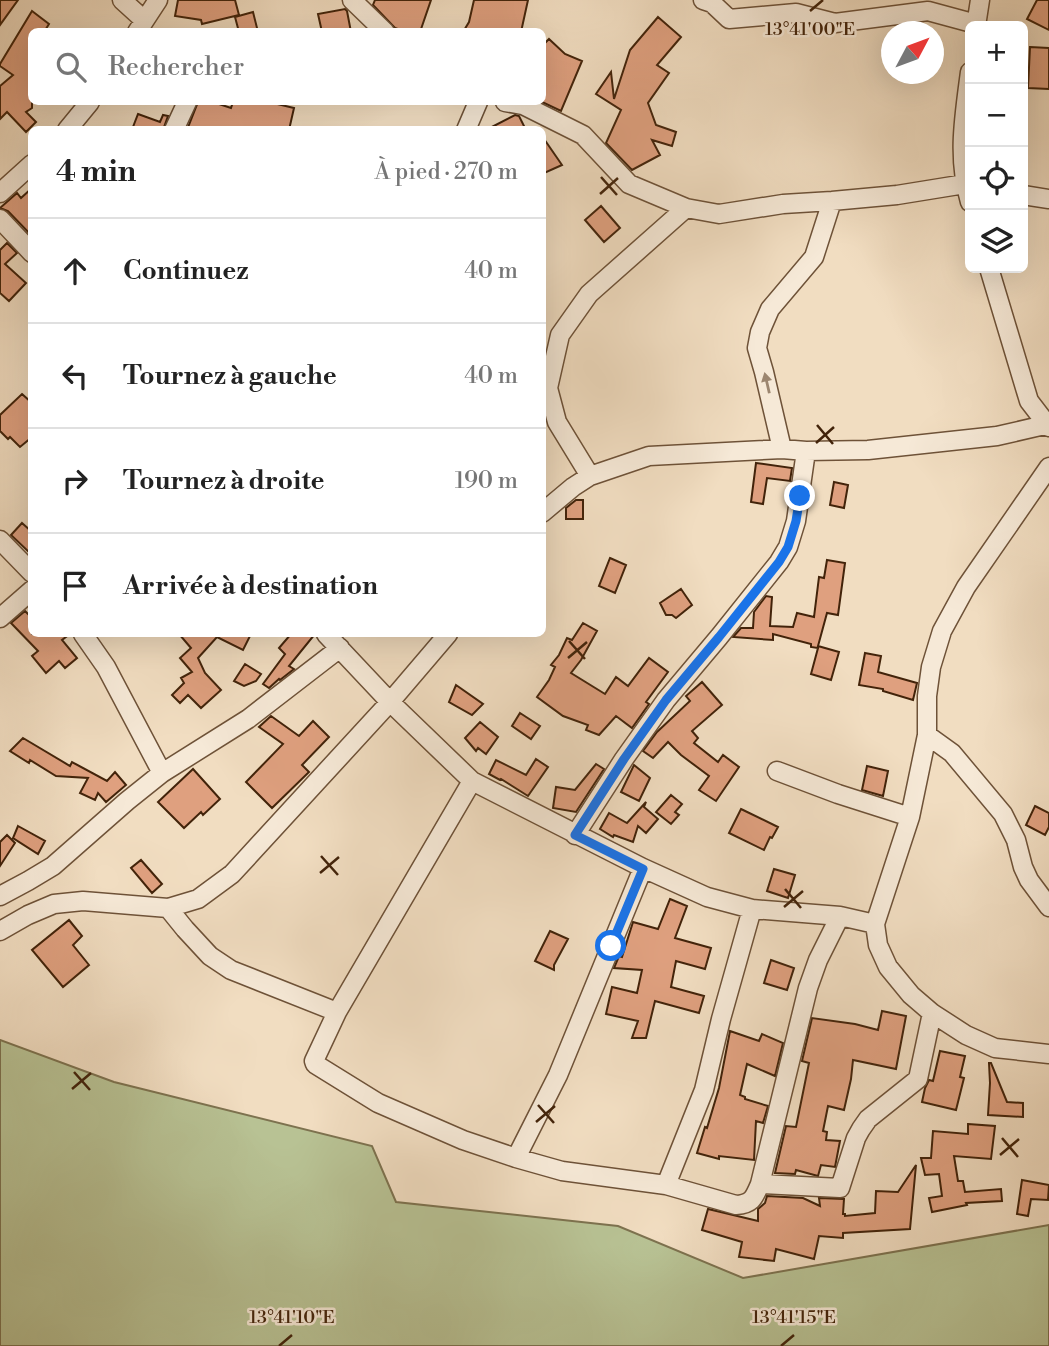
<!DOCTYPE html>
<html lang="fr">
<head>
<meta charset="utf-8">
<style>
	:root { --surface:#fff; --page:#f6f6f6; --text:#222; --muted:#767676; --line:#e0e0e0 }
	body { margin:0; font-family:"Libre Bodoni",serif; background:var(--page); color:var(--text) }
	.controls { position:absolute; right:21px; top:21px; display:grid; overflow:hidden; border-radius:10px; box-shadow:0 7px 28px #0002 }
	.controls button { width:63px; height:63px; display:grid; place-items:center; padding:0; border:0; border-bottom:2px solid var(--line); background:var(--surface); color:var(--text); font:35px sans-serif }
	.compass { position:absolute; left:881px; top:21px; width:63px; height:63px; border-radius:50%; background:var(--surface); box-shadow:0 7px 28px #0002; rotate:49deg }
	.stop { position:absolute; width:21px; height:21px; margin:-16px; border:5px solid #1a73e8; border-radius:50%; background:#fff }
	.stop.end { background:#1a73e8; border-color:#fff; box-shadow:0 2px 7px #0008 }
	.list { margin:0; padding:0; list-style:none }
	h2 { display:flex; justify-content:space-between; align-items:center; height:91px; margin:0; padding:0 28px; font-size:30px }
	h2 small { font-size:23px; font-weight:400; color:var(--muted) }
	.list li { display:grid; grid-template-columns:46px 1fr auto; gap:21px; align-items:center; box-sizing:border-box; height:105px; padding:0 28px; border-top:2px solid var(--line) }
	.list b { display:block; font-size:26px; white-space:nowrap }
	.list em { font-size:23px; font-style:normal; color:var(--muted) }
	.icon { flex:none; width:38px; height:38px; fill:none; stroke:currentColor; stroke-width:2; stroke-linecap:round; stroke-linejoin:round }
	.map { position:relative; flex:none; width:1049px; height:1346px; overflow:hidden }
	.search { position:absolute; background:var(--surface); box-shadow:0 7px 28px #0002; left:28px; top:28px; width:518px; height:77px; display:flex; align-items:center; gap:18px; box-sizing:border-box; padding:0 24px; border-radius:10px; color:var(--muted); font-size:26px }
	.panel { position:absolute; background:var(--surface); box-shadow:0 7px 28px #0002; left:28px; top:126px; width:518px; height:511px; border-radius:10px }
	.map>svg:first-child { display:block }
	.green { fill:#b8c294; stroke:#7d724f; stroke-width:2 }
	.building { fill:#dfa07f; stroke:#42230a; stroke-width:2 }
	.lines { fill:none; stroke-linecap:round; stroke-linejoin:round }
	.minor-casing { stroke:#6e5238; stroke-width:21 }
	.minor { stroke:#f6e9d7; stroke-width:18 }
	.oneway { fill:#9c8670 }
	.route { stroke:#1a73e8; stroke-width:9 }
	.ticks { fill:none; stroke:#42230a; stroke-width:2.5 }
	.ticks-label { font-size:18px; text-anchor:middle; fill:#42230a; stroke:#f6e9d7; stroke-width:5; stroke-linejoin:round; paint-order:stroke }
</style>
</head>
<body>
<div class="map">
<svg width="1049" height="1346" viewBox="0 0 1049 1346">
	<rect width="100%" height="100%" fill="#f1ddc1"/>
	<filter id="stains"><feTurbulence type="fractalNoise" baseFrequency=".00286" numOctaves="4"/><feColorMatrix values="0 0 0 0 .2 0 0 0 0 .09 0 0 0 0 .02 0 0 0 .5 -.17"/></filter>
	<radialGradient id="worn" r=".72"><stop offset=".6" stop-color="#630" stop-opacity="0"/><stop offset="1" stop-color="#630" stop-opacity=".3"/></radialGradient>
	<path class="green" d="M0,1040L114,1082L372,1146L396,1202L618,1226L743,1278L1049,1225V1346H0Z"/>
	<path class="building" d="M0,0H18L0,25Z
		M178,0H235L239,15L202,24L201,20L175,16Z
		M375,0H431L420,32H406L395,28L373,5Z
		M474,0H528L521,32H463L469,22Z
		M1037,0H1049V30L1027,19Z
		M345,9L347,11L351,32H322L318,14Z
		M32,11L49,24L44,32H32V108L26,112L36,122L26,132L7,112L0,119V86L13,75L0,66V64Z
		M253,12L258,32H239L235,17Z
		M658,17L681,37L657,65L669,73L648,103L656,125L676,132L672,146L652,140L660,155L632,170L606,143L621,110L596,94L611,72L614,99L630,50Z
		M549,39L565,54L582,61L561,111L542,102V46Z
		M1030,47L1049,48V89L1028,88Z
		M198,102H213L231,108L233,102H269L294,108L289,130H187Z
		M138,114L160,122L163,115L168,116L163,130H139L133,127Z
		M515,115L519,116L526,130H486Z
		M542,136L562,165L542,174Z
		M32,188V236L8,211L0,208L17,193L21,198Z
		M601,206L620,228L604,242L585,220Z
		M7,243L17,253L5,264L26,283L9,301L0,293V250Z
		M22,394L32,403V437L20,447L10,437L8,439L0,431V415Z
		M756,463L792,468L790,481L767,478L763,504L751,502Z
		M834,482L848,485L844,508L830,505Z
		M576,500H583V519H566V508Z
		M22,523L32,532V555L11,535Z
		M610,558L626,565L615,593L599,586Z
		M827,560L845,563L838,615L827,613L818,646L839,652L831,680L811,674L818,648L811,647V644L773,634V640L733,637L741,628H753L754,612L766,596L772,597L770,626L793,627L797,613L814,617L819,577L824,578Z
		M681,589L692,605L676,618L672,615H666L660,603Z
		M25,611L32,618V634H70L62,640L77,658L65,668L59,661L46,673L32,656L38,651L11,623Z
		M583,623L597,631L581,660L571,673L605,694L616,677L628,686L649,658L668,672L646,702L649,704L632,728L616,716L599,735L586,730L588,725L563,716L537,697L549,680L555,667L551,665L559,655L567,638L572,640Z
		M179,634H251L243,650L217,637L198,658L205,673L221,690L201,708L188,695L180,703L172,695L184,683L181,678L192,672L180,658L191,648Z
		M291,634H315L289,666L294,669L280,680L279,679L269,688L263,684L285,654L279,648Z
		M865,653L881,656L878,672L917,683L913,700L883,691V689L859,685Z
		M245,664L261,674L256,681L244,686L234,681Z
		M702,682L722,705L692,731L698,738L694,743L718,762L723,755L739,767L716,801L699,790L709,776L681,755L668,742L653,758L643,751L657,732L690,701L686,696Z
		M456,685L483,704L472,715L449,702Z
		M520,713L540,726L531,739L512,726Z
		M271,716L299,736L313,721L329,737L302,765L309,772L272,808L246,782L283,744L259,727Z
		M480,722L498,737L486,754L478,748L476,751L465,738Z
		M23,738L70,766L72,762L107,781L115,772L126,785L106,802L98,793L95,800L80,793L88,778L56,776L30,760L29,763L10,751Z
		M536,759L548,767L528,796L501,779L500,780L489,774L496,760L526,775Z
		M596,764L604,769L576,812L553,808L556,787L575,790Z
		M634,765L650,778L639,801L621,792Z
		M867,766L888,771L883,796L862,790Z
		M193,769L220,799L203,815L201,812L184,828L158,802Z
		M671,795L682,804L675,812L679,815L671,824L656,812Z
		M646,802L644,807L658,819L646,833L638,826L633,842L614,835L613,837L600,829L609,813L627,823Z
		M1035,806L1049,813V827L1045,835L1026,825Z
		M741,809L778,827L772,838L770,837L764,850L729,833Z
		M18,826L45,841L38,854L13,838Z
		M7,835L15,843L0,866V842Z
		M141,860L162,884L152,893L131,868Z
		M774,869L795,875L788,898L767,891Z
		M670,899L687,906L675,938L711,948L705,969L676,961L671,987L704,996L699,1013L655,1001L646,1038H632L638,1021L606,1014L612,987L637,993L642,970L614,968L619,956L622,957L633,922L658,929Z
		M69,920L82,936L73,945L89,965L63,987L32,950Z
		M550,931L568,939L554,965V970L535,961Z
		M771,960L794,968L787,990L764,983Z
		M882,1011L906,1016L896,1069L853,1060L851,1079L844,1110L828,1106L823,1131L827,1132L826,1140L840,1141L835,1167L821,1165L818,1176L796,1170L795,1174L775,1173L786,1126L796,1127L809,1063L802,1061L812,1018L855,1024L878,1030Z
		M730,1031L759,1041L762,1034L783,1043L775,1076L747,1064L740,1095L745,1097V1099L768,1106L763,1123L756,1121L754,1160L719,1156V1159L697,1153L705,1127L707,1128L719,1088Z
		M940,1051L965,1056L960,1077L964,1078L956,1110L922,1102L925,1088L929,1080L933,1081Z
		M989,1063H991L1007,1102L1023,1103V1117L988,1115L990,1083Z
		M968,1124L995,1126L991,1159L954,1156L958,1181H963L965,1192L1001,1189L1002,1201L966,1203L967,1205L932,1212L929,1198L942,1196L939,1174L925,1175L921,1158H931L933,1131L968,1134Z
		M916,1165L910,1229L843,1233V1238L819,1236L814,1259L776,1249L774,1261L739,1257L742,1242L702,1230L708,1209L758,1221V1209L765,1203L767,1196L803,1198L820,1206L819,1198L844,1199L843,1214H845V1216L875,1213L876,1191L898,1192Z
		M1022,1180L1049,1185L1048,1200L1031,1199L1028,1216L1017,1214Z"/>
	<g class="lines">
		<g class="minor-casing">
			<path id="minor" d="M122,0L144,20
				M352,0L385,32
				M703,0L712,3L729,19L796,13L835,23L928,11L976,24
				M976,26L980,0
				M137,32L158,0
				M970,72C964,118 957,157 970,202
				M505,102L523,105L583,135L629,184L686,208L719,214L783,204L832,201L897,195L965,184L970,185
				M67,130L90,102
				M174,130L187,102
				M466,130L478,102
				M0,193L32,164
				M1023,195L1049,199
				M0,219L32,253
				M989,268L1029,401L1049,427
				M782,449L764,372L757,348L760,332L770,309L814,257L832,201
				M1049,467L966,587L942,631L931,667L927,696V735L910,817L875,924L878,945L888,967L911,995L932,1013L966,1035L995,1048L1049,1054
				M590,476L557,422L548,388L560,335L589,294L686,208
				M542,513L573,487L590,476L649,456L782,449L806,451L868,450L997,436L1049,424
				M0,540L32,573
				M0,618L32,590
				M83,634L106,667L162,773
				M326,634L390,702L472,781L643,868L707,897L752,909L840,916L875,924
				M927,735L952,753L1003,814L1016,840L1023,867L1029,880L1049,907
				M777,771L838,794L910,817
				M575,835L624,759L666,700L719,637L779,562L788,547L796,521L806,451
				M0,896L28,881L53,866L127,801L162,773L248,719L340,648
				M168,908L185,929L210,956L231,970L337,1012L472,781
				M0,931L28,915L54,904L83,901L168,908L198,899L232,874L390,702L448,634
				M337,1012L314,1061L315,1064L378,1103L463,1140L516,1158L562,1171L666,1185L736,1205C752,1204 754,1198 760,1184L808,988L818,960L840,916
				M516,1158L558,1075L643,868
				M760,1184L840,1188L856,1138L861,1129L868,1119L918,1079L932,1013
				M666,1185L704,1090L721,1019L752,909"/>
		</g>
		<use href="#minor" class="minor"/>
	</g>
	<defs><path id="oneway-solid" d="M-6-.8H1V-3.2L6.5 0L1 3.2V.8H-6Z" transform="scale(1.75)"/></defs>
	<use class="oneway" href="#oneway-solid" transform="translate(767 383) rotate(-103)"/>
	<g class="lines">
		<path class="route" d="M611,946L643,869L575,835L624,759L666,700L719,637L779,562L788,547L796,521L800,496"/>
	</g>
	<path class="ticks" d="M810,11L823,0M601,177L617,195M600,194L618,178M817,425L833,444M816,443L834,427M569,641L585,659M568,658L587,642M321,856L338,875M320,873L339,857M785,889L801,908M784,907L803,891M74,1072L90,1090M72,1089L91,1073M538,1105L554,1123M536,1122L555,1106M1002,1138L1018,1157M1000,1155L1019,1139M279,1346L292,1335M781,1346L794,1335"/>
	<g class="ticks-label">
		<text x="810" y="35">13°41'00"E</text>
		<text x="292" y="1323">13°41'10"E</text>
		<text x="794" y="1323">13°41'15"E</text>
	</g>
	<rect width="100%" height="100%" filter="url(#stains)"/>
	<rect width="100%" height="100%" fill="url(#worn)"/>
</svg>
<div class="controls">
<button>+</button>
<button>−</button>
<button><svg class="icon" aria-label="locate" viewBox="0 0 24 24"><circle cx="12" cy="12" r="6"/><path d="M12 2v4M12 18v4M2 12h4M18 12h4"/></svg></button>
<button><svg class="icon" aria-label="layers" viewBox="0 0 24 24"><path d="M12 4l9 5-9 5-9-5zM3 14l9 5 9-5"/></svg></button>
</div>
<svg class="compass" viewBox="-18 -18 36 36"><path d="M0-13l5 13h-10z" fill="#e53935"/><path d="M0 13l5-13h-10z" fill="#767676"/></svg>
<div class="stop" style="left:611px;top:946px"></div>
<div class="stop end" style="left:800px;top:496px"></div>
<div class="search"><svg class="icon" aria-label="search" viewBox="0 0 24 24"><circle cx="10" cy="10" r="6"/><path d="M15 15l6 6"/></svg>Rechercher</div>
<section class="panel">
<h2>4 min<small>À pied · 270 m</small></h2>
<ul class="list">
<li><svg class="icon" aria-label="ahead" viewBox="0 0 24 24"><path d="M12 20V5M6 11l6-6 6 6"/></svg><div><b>Continuez</b></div><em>40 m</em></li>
<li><svg class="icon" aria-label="left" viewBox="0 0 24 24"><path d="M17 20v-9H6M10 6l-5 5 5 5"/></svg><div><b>Tournez à gauche</b></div><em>40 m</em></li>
<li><svg class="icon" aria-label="right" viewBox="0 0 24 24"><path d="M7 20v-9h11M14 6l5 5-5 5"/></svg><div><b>Tournez à droite</b></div><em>190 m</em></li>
<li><svg class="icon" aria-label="arrive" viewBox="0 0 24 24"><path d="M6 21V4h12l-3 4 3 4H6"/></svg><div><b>Arrivée à destination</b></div></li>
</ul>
</section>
</div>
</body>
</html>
